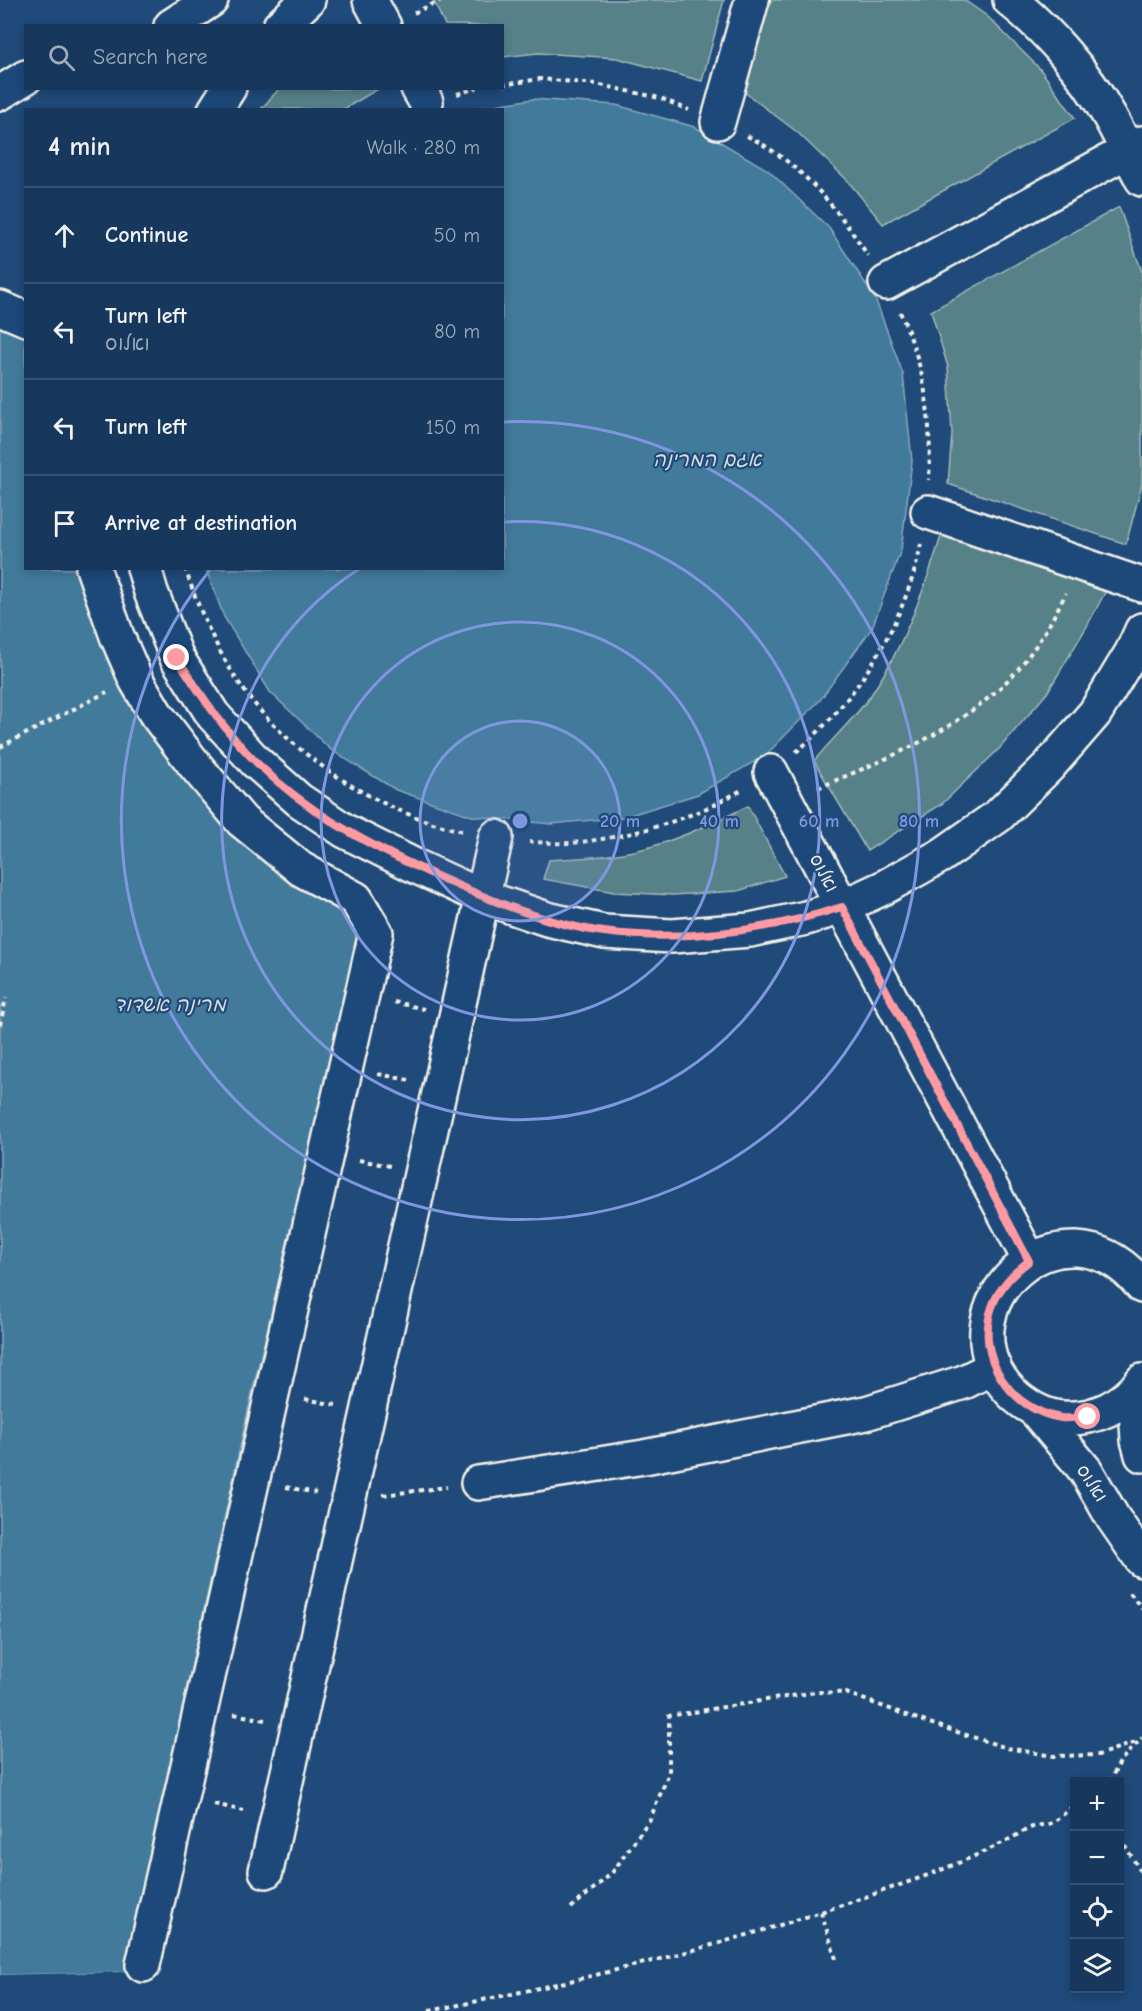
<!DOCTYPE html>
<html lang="en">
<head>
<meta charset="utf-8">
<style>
	:root { --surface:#17385c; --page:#203f62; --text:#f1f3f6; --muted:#9eacbb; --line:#365272 }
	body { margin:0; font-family:"Comic Neue","Playpen Sans Hebrew",sans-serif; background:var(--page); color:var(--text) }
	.controls { position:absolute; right:18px; bottom:18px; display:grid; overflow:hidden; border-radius:0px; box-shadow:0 3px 9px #0003 }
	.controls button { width:54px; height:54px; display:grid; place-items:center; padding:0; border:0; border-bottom:2px solid var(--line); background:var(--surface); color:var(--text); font:30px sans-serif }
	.stop { position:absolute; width:18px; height:18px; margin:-14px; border:4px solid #ff9aa2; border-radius:50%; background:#fff }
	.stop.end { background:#ff9aa2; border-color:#fff; box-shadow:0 2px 6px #0008 }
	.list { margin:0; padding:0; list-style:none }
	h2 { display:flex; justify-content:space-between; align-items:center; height:78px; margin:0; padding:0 24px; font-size:26px }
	h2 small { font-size:20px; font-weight:400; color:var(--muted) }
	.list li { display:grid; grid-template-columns:39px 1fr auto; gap:18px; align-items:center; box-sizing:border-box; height:96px; padding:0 24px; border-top:2px solid var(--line) }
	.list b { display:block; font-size:22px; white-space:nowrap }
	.list p { margin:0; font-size:20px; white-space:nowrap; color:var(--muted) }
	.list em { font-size:20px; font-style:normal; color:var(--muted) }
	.icon { flex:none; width:33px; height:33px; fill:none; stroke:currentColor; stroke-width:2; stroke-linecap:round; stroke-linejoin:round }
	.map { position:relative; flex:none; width:1142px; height:2011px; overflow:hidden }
	.search { position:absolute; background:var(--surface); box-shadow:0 3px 9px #0003; left:24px; top:24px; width:480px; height:66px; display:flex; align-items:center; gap:15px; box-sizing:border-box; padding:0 21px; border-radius:0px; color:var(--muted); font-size:22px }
	.panel { position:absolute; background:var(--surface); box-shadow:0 3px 9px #0003; left:24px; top:108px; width:480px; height:462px; border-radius:0px }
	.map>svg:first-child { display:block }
	.green { fill:#578189; stroke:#a6b9b8; stroke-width:1.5 }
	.water { fill:#427a9c; stroke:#89aaba; stroke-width:1.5 }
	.pier { fill:#1f4a7a }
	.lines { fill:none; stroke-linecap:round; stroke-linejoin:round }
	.minor-casing { stroke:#f4f1e8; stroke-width:38 }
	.path { stroke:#f4f1e8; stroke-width:4; stroke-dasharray:4.5 4.5; stroke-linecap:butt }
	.minor { stroke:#1f4a7a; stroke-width:33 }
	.route { stroke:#ff9aa2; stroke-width:8 }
	.ring { fill:none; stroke:#7e97df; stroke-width:3 }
	.labels { text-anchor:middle; stroke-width:4.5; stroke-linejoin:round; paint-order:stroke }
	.street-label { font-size:18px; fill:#f4f1e8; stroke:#1f4a7a }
	.water-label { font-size:20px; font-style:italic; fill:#d9dfdd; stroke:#1f4a7a }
	.centre { fill:#7e97df; stroke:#1f4a7a; stroke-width:3 }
	.ring-label { font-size:18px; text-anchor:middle; font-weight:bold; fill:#7e97df; stroke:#1f4a7a; stroke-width:4.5; stroke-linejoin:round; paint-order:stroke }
</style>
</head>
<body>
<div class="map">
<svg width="1142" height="2011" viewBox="0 0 1142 2011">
	<rect width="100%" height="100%" fill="#1f4a7a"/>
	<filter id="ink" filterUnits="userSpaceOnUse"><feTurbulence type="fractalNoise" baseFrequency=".0167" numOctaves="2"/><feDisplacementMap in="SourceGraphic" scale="12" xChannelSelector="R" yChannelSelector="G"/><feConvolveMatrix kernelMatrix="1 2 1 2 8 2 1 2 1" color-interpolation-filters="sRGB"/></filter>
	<g filter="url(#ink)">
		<path class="green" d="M433,0H724L702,81L617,58L538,53L503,57L502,26L445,25Z
			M769,0H964L987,16L1040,69L1075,118L883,224L847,180L797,132L743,91Z
			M279,89V88L378,89L344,109H261Z
			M1119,207L1142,272V484L1126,544L948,484L952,434L948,367L931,311Z
			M943,530L1108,587L1086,628L1047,693L999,749L942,804L867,851L814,761C832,739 855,718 871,695C905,644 925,588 943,530Z
			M748,806L785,876L738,891L673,895L614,892L543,879L549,860C580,858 620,856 650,847C684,837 716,822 748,806Z"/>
		<path class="water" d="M533,99L616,105L695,127L768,170L829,228L875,298L903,374L912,461L901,550L872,628L820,700L766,755L698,794L624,817L551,824L472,816L396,790L331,750L270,692L224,617L206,569L502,568V110L471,109Z
			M0,327L25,337L26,568L77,569L85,598L109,664L136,714L177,771L232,835L292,883L346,914L361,940L252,1393L124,1972L0,1975Z"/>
		<path class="pier" d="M124,1972L126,1974L0,1978V1975Z"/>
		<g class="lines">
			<g class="minor-casing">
				<path id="minor" d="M370,0L384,26
					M1010,0C1049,31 1085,73 1110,117C1121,137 1131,158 1142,179
					M171,26L211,0
					M280,26L308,0
					M418,88L426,102
					M0,93L26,77
					M215,110L229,88
					M718,122L752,0
					M886,283L1142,143
					M0,308L26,319
					M928,512L1142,585
					M93,568L117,636L136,680L156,714L194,764L242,821L301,869L356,899L376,933L143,1965
					M144,568L151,592L177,658L213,715L256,762L299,800L345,831L415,866L483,897L547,919L604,932L672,936L750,930L806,918L842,907L883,888L942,855L998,816L1049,766L1095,713L1132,652L1142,630
					M771,772L1030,1261
					M1142,1286C1061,1186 933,1311 1011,1392C1024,1405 1044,1417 1063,1418C1094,1420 1124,1406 1142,1381
					M1135,1391L1138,1440L1142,1455
					M1035,1410L1086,1471L1113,1518L1142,1560
					M478,1483L644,1457L866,1413L964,1382L994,1367
					M266,1871L496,837"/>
			</g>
			<path class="path" d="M414,13L441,0
				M502,85L540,79L596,84L660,98L689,110
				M457,94L477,88
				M747,136C799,161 838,209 868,256
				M900,312C926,369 932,418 929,480
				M185,568C201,616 222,663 253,702C303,763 386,815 463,831
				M0,747L107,692
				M796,752C856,702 906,621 921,544
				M818,788C883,760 952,734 1004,684C1031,658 1050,625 1066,593
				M529,842C543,842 558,844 571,843C632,837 691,820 743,789
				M394,1002L424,1009
				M0,1025L6,998
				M378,1074L409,1080
				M359,1160L390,1166
				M305,1399L336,1405
				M286,1487L316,1493
				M383,1495L447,1487
				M1130,1593L1142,1609
				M234,1714L265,1720
				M1109,1782L1121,1760L1142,1738
				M214,1804L244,1811
				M1120,1837L1142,1874
				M571,1908L612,1873L650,1819L669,1773V1716L816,1692L846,1693L923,1721L1007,1748L1053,1756L1098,1755L1139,1741
				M821,1912L836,1959
				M429,2011C570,1983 706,1951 842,1905C903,1884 963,1865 1019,1834C1024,1831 1030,1828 1035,1826C1040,1825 1045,1825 1049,1824C1059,1819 1066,1812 1074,1805"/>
			<use href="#minor" class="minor"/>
		</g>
	</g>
	<g class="lines" filter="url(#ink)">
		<path class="route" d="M177,658C201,695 225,732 257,763C306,811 366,844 428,872C482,897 545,924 604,932C684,942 766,931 842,907L1029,1261C1013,1273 999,1287 992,1307C975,1356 1010,1410 1061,1418C1069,1419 1080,1417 1088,1417"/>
	</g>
	<circle cx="520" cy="821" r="100" fill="#7e97df" fill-opacity=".12"/>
	<g class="ring">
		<circle cx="520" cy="821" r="100"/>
		<circle cx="520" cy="821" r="199"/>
		<path d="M504 522A299 299 0 1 1 359 569"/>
		<path d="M503 422A399 399 0 1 1 210 570"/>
	</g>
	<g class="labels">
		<g class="street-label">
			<text transform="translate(824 873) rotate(62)" y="6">ואלוס</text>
			<text transform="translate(1092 1483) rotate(57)" y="6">ואלוס</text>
		</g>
		<g class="water-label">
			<text x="707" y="466">אגם המרינה</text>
			<text x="170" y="1011">מרינה אשדוד</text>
		</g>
	</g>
	<circle cx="520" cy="821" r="9" class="centre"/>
	<g class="ring-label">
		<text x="620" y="827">20 m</text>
		<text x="719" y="827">40 m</text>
		<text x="819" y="827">60 m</text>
		<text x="919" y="827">80 m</text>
	</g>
</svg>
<div class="controls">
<button>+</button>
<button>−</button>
<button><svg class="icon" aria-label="locate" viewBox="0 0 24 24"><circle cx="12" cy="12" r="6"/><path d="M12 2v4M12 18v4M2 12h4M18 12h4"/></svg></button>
<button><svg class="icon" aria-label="layers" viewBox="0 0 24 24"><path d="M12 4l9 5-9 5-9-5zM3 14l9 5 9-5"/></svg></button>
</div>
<div class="stop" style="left:1088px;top:1417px"></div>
<div class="stop end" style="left:177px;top:658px"></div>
<div class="search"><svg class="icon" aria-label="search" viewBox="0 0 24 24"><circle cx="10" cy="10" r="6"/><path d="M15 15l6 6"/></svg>Search here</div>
<section class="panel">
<h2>4 min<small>Walk · 280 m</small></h2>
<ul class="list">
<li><svg class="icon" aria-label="ahead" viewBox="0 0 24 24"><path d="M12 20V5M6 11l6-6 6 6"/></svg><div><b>Continue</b></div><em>50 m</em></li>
<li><svg class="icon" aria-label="left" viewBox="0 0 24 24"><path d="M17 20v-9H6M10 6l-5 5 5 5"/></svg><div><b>Turn left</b><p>ואלוס</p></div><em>80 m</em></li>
<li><svg class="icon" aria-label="left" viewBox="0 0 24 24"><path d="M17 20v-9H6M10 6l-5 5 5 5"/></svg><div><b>Turn left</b></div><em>150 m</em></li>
<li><svg class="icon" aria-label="arrive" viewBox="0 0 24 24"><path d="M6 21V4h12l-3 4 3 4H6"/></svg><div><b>Arrive at destination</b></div></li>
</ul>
</section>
</div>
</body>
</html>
